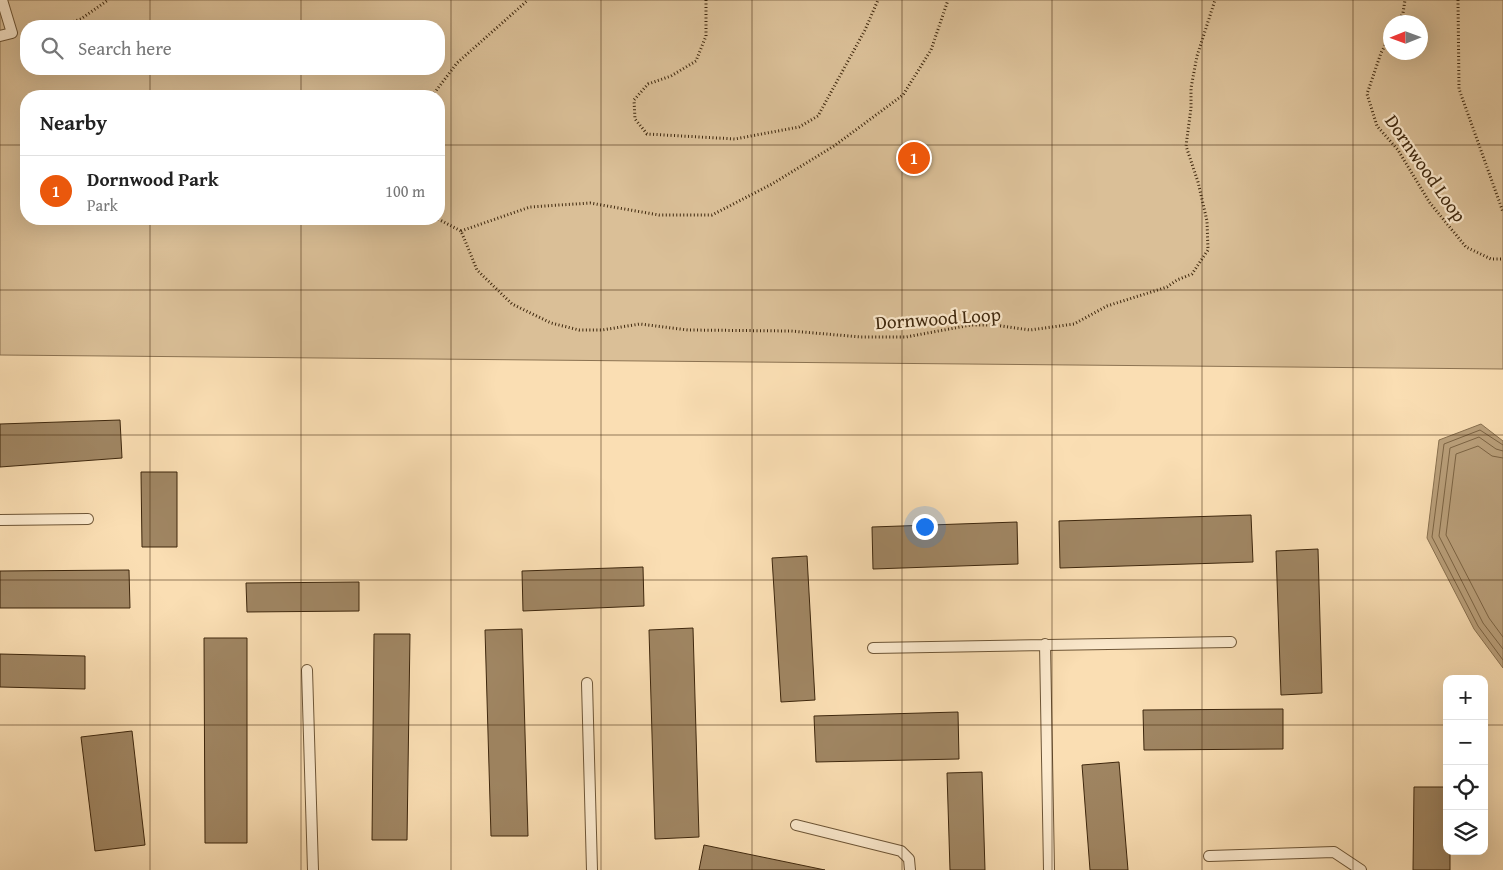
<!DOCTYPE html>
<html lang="en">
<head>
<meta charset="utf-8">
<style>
	:root { --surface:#fff; --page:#f6f6f6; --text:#222; --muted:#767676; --line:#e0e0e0; --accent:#ea580c }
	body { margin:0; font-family:"Gentium Book Plus",serif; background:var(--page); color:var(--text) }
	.controls { position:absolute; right:15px; bottom:15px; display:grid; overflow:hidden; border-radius:10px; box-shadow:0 5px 20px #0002 }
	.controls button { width:45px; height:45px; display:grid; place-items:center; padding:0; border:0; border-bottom:1px solid var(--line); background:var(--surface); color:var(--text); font:25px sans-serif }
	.compass { position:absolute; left:1383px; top:15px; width:45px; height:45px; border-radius:50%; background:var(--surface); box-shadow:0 5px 20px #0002; rotate:269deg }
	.you { position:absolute; left:924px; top:526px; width:18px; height:18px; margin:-12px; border:4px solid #fff; border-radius:50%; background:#1a73e8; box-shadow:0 0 0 8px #1a73e833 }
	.badge { display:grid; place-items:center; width:32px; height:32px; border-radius:50%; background:var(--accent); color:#fff; font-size:16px; font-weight:700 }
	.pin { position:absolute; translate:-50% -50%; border:2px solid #fff; box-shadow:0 1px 5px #0006 }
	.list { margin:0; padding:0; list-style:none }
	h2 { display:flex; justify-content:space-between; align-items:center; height:65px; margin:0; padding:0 20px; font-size:21px }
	h2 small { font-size:16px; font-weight:400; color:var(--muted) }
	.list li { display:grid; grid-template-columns:32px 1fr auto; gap:15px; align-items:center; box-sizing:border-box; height:70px; padding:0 20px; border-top:1px solid var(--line) }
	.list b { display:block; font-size:19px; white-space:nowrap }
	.list p { margin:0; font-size:16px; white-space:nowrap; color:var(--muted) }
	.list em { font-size:16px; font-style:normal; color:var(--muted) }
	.icon { flex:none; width:28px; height:28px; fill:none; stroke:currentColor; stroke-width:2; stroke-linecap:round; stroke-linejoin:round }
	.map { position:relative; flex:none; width:1503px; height:870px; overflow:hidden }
	.search { position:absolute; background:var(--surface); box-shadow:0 5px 20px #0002; left:20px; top:20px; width:425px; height:55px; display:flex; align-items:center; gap:12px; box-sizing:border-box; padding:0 18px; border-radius:20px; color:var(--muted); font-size:19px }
	.panel { position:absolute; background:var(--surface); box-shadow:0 5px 20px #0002; left:20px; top:90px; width:425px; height:135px; border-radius:20px }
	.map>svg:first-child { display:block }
	.green { fill:#dabf97; stroke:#8c7352; fill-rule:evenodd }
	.water { fill:#baa07b; stroke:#88704f }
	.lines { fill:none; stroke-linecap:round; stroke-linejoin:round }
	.shore { stroke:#7c6444; stroke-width:1 }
	.building { fill:#a08663; stroke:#3e270d }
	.service-casing { stroke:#6d5536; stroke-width:12 }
	.path { stroke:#3e270d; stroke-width:3; stroke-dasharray:1 2.5; stroke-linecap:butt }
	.service { stroke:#fceace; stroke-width:10 }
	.grid { fill:none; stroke:#3e270d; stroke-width:1; stroke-opacity:0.55 }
	.labels { text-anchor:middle; stroke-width:4.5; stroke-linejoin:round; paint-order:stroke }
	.street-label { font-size:19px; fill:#3e270d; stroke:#fceace }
</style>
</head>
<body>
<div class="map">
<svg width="1503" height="870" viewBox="0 0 1503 870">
	<rect width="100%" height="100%" fill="#fadeb3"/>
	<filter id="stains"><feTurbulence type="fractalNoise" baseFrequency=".004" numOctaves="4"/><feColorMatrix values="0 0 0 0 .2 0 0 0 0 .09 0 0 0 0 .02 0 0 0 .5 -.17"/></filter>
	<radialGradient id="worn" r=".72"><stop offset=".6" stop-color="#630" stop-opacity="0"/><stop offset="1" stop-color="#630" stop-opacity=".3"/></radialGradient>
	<path class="green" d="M0,0H1503V369L0,355ZM1390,22H1420V52H1390ZM26,26H439V69H26ZM26,96H439V219H26Z"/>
	<path class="water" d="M1481,424L1503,441V668L1474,629L1427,538L1439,440Z"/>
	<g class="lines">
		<path class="shore" d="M1503,445L1480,430L1444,444L1432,537L1478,626L1503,660
			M1503,451L1496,449L1479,437L1450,448L1439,536L1483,623L1503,649
			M1503,458L1492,456L1478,446L1456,454L1446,535L1489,618L1503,637"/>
	</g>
	<path class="building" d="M120,420L122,458L0,467V424Z
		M141,472H177V547H142Z
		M1251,515L1253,562L1060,568L1059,521Z
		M1017,522L1018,564L873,569L872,527Z
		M1318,549L1322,693L1281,695L1276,551Z
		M807,556L815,700L781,702L772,558Z
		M643,567L644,606L523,611L522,571Z
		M129,570L130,608H0V571Z
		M359,582V611L247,612L246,583Z
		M693,628L699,837L655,839L649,630Z
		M522,629L528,836H491L485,630Z
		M374,634H410L407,840H372Z
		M204,638H247V843H205Z
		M0,654L85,656V689L0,687Z
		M1283,709V749L1144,750L1143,710Z
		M958,712L959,759L816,762L814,716Z
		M132,731L145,845L95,851L81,737Z
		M1119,762L1128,870H1090L1082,765Z
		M982,772L985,870H950L947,773Z
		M1414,787H1447V851H1450V870H1413Z
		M704,845L825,870H699Z"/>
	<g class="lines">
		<g class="service-casing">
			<path id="service" d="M0,36L12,33L2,0
				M0,520L88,519
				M1045,644L1049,870
				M873,648L1231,642
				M307,670L313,870
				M587,683L592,870
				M796,825L901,851L909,859L910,870
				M1209,856L1334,852L1361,870"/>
		</g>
		<path class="path" d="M706,0V36L696,61L671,76L648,84L634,100L635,119L647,134L735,139L799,127L818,116L865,30L878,0
			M1458,0L1459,89L1503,212
			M1398,22L1403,13L1405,0
			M60,26L81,19L108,0
			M1390,36L1381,53L1367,94L1377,126L1398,150L1430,203L1466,247L1491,259H1503
			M432,96L457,63L528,0
			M438,219L461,231L477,270L512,304L551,323L579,330H602L640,324L688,330L791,331L861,337H906L971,325H994L1030,330L1074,324L1107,306L1167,287L1177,280L1192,274L1208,250L1207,221L1198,182L1186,146L1191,108V88L1197,56L1215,0
			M461,231L530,207L590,203L659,215H712L772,184L834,146L903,95L931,50L948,0"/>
		<use href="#service" class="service"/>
	</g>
	<path class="grid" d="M150,0V26M301,0V26M451,0V870M601,0V870M752,0V870M902,0V870M1052,0V870M1202,0V870M1353,0V870M150,69V96M301,69V96M0,145H26M439,145H1503M150,219V870M301,219V870M0,290H1503M0,435H1503M0,580H1503M0,725H1447M1484,725H1503"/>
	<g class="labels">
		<g class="street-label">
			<text transform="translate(1426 168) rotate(55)" y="7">Dornwood Loop</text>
			<text transform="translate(938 318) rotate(-4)" y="7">Dornwood Loop</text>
		</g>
	</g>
	<rect width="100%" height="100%" filter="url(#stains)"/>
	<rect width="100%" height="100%" fill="url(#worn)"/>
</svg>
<div class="controls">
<button>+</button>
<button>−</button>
<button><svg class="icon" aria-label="locate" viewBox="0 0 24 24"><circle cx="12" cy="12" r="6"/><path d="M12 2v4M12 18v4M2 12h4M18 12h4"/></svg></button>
<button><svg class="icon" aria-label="layers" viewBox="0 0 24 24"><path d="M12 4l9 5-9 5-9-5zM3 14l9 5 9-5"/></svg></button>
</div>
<svg class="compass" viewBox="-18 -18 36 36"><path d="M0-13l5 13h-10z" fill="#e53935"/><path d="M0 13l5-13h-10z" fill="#767676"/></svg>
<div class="you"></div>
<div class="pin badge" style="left:914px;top:158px">1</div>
<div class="search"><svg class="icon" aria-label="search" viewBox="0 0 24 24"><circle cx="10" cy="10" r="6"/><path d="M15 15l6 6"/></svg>Search here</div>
<section class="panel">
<h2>Nearby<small></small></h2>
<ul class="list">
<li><span class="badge">1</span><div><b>Dornwood Park</b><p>Park</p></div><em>100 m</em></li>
</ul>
</section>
</div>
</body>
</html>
